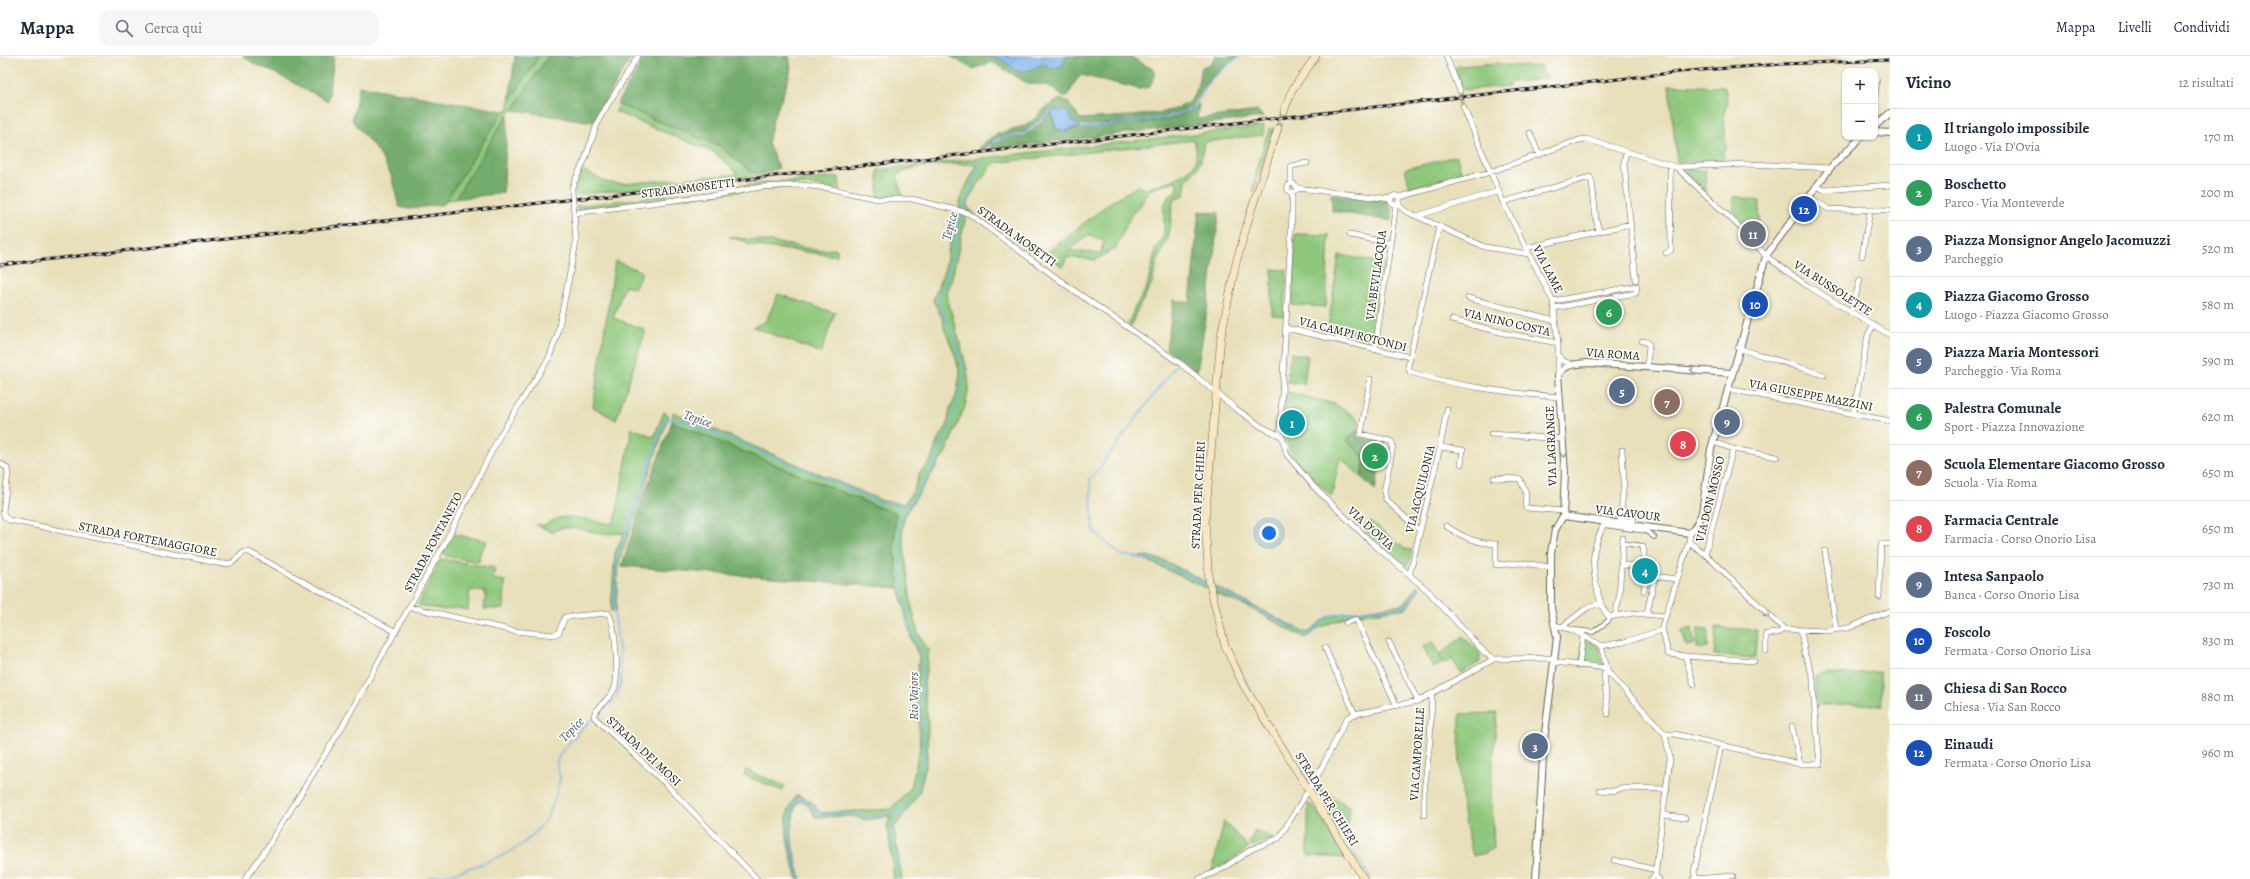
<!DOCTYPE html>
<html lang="it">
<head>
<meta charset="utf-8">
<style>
	:root { --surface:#fff; --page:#f6f6f7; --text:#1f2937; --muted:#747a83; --line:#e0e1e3; --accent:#c8321e }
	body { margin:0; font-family:Alegreya,serif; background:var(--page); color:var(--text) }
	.controls { position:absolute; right:12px; top:12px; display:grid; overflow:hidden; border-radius:8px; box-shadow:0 1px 3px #0004 }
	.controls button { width:36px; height:36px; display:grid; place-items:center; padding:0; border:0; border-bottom:1px solid var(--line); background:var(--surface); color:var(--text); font:20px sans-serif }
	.you { position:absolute; left:1269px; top:477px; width:14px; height:14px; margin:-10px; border:3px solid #fff; border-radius:50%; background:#1a73e8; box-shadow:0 0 0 6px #1a73e833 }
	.badge { display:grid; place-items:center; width:26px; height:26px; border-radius:50%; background:var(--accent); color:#fff; font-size:13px; font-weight:700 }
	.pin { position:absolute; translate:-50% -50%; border:2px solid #fff; box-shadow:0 1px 4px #0006 }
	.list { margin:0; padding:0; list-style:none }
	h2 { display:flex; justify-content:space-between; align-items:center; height:52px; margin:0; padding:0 16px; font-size:17px }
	h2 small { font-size:13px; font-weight:400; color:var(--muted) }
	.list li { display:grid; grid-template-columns:26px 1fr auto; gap:12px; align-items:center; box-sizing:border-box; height:56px; padding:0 16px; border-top:1px solid var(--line) }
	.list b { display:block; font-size:15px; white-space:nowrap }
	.list p { margin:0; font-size:13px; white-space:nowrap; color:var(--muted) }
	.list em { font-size:13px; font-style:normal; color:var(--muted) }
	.icon { flex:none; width:22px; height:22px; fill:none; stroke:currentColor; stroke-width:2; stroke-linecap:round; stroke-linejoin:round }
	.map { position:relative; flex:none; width:1890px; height:823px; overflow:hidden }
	header { display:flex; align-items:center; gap:24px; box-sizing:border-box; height:56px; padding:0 20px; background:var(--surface); border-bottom:1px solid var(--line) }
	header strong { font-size:19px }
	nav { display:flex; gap:22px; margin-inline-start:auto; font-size:14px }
	.search { width:280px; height:36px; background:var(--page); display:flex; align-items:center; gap:10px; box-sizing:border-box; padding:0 14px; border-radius:12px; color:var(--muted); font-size:15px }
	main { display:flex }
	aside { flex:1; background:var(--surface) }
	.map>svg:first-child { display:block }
	.green { fill:#8fc87c; stroke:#56724c; fill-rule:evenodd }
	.forest { fill:#73ac6c; stroke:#486444 }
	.water { fill:#7db3ec; stroke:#4c6884 }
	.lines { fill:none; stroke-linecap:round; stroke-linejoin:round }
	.stream { stroke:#7db3ec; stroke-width:1.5 }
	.minor-tunnel { stroke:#bfb99b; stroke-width:5; stroke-dasharray:5 2.5; stroke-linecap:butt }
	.secondary-tunnel { stroke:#bfb99b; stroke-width:7; stroke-dasharray:7 3.5; stroke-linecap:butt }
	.pedestrian-casing { stroke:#636154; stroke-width:5.5 }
	.minor-casing { stroke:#636154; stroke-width:6 }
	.tertiary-casing { stroke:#636154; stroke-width:8 }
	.secondary-casing { stroke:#636154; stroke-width:8 }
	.pedestrian { stroke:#fff; stroke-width:4 }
	.minor { stroke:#fff; stroke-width:5 }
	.tertiary { stroke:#fff; stroke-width:6 }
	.secondary { stroke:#f7e8c3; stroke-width:7 }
	.rail-casing { stroke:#1c1c1c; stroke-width:3 }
	.rail { stroke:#fdfcf7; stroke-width:1.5; stroke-dasharray:4.5; stroke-linecap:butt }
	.minor-bridge-casing { stroke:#636154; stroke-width:6; stroke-linecap:butt }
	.minor-bridge { stroke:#fff; stroke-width:5 }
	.oneway { stroke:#999 }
	.labels { text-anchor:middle; stroke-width:3.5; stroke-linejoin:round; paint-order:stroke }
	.street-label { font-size:12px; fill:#1c1c1c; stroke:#fdfcf7 }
	.water-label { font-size:13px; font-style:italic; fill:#43586f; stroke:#fdfcf7 }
</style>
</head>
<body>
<header>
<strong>Mappa</strong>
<div class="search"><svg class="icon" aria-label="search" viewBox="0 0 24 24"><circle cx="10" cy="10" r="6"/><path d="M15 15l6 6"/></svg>Cerca qui</div>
<nav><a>Mappa</a><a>Livelli</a><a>Condividi</a></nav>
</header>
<main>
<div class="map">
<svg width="1890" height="823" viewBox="0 0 1890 823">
	<rect width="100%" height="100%" fill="#fdfcf7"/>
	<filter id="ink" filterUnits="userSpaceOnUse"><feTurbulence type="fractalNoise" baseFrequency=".025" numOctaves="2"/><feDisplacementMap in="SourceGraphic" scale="8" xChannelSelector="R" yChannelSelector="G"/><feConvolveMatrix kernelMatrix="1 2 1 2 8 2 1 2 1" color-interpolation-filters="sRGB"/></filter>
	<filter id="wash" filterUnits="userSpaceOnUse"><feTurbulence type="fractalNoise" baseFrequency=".012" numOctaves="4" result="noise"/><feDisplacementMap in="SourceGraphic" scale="16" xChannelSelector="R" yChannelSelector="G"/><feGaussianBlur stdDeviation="0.9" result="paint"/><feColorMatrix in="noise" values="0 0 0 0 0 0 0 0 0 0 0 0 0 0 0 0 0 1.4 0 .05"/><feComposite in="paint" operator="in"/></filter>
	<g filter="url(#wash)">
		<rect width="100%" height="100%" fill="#e8e0bb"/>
		<path class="green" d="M539,0H548L513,54L508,58L455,143L446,144L503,55L509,53V46Z
			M1500,7L1505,9L1542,11L1543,17L1549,22L1508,27L1509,30L1463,34L1454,13L1458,10Z
			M1669,29L1725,31L1728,47L1724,55L1726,94H1723L1724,104L1677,106Z
			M620,48L719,90L751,116L765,117L758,120L575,139L574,133L583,114L606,126L620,128L738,118L715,97L615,56Z
			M1264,70L1263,79L1204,86C1202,103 1200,114 1186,124L1184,139L1173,145L1169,179L1157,206L1152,227L1135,259L1131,271L1128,269L1135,251L1147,231L1156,192L1164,179V149L1169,139L1178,134L1176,125L1149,134L1139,152L1132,157L1116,192L1095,204L1067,201L1063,211L1045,198L1112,145L1138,130L1146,133C1159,128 1186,121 1194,109C1198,102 1196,92 1194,84L994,107L974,134L967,150L976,159L959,152L961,140L977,109C952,107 920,108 897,119L902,140L878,141V114ZM1090,179L1104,185L1100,198L1069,194Z
			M1269,72L1274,74L1253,136L1256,116Z
			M1457,100L1462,118L1410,132L1405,113Z
			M1684,114H1705L1706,137L1683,116Z
			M839,121L840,134L806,128L577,154L576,150L766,127Z
			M1734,140L1760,145L1759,170H1742L1733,162Z
			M955,157L966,160L952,222L946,237L967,313L969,331L965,350L946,396L906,457L902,473L911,547L918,577L929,595L924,628L928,666L927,704L919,737L894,772L902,823H893V807L887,771L890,760L866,764L853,760L815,761L810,751L800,745L796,748C788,778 792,793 801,822L798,823C790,798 777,762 797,739L811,745L821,757L891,753L911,731L920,691L916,629L919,600L912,585L899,532L894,490L896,457L880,452L672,366L673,356L883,445L904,448L914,434L919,418L931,404L937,386L947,370L950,353L956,340L960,318L954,296L944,272L943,264L933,244L945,212Z
			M1295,178L1329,179L1326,251L1292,249Z
			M729,181L773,186L816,194L837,193V200L748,189L744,185Z
			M1339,199L1385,207L1372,289L1327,279Z
			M615,205L641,215V219L634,232L625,229L613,262L644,273L645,277L616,364L593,351Z
			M1272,213L1287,214L1284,260L1272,259Z
			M778,238L835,257L821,297L753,271L766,265Z
			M1291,297L1308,300L1304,328L1287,326Z
			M1287,336L1335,348L1359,363L1358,373L1347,385L1365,402L1361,421L1340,401L1332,440C1315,424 1289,405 1285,380C1283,366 1286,350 1287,336Z
			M664,356L669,359L622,497L618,509L616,555H611L615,497L624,477C618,477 611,478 605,478C588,477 568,466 552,476L536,469H546C562,453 593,466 613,468L616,460L632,372L654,381Z
			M1370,465L1405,493L1412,494L1409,508L1407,510L1365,476Z
			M453,478L487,485L480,497L479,506L446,500L443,497Z
			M1148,500L1165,505L1206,526V532L1140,501Z
			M441,503L495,512L493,523L505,525L504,553H484L486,536L470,534L468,554L455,552L444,554L418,549Z
			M1417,529L1420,532L1407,552L1348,560L1319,572L1305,582L1248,551L1214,537V530L1307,577L1327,561L1337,558L1404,548Z
			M1716,571L1757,574L1755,602L1714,599Z
			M1692,572L1695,588L1686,590L1682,574Z
			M1698,572L1708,573V592H1697Z
			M1463,580L1480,597V606L1461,617L1452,603L1445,607L1440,598Z
			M1583,581L1599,591L1604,612L1580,610Z
			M1433,586L1443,607L1433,612L1423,590Z
			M1880,616L1882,650L1864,648L1817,649L1816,647L1815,623L1817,619Z
			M1497,657L1491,734L1494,791L1485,797L1473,800L1463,757L1459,691L1460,658Z
			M746,714L785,730L782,735L744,719Z
			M1314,729L1350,751L1346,785L1313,732Z
			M1308,747L1314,751L1345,802L1308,800Z
			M1224,765L1249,792L1212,816Z
			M1255,774L1274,783L1253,790L1249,788Z"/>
		<path class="forest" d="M243,0H334L328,45L267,13L256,9Z
			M515,0H539L509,46Z
			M548,0H632L593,66L513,54Z
			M645,0H789L791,14L783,39L773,63L768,88L779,112L765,117L751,116L719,90L617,48Z
			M950,0H982L1001,3L1017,15L1031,14L1043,7L1053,13L1062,10L1067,0H1129L1154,14L1155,20L1149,31L1140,33L1081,19L1075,26L1068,40H1062L1047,29L1029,28L992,6L973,13Z
			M1215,0H1238L1209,23L1192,51L1161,62L1092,69H1077L1072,65L1067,55L1051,54L1026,75L997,82L985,93L980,94V90L996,78L1021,71L1032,65L1045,52L1060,43L1067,45L1080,63C1104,61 1169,61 1187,47C1197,40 1199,22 1202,11L1211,8Z
			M359,30L503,55L444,148L410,153L399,151L391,119L379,97L352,64Z
			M1199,48L1197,63L1258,55L1263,61L991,93C997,78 1015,84 1027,78C1036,73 1043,63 1051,57L1056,74L1068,76L1072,73L1169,63L1192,54Z
			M508,58L503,137L455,143Z
			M1331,138L1387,145L1392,155L1391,165L1332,155Z
			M1199,155L1219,157L1208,249L1197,315L1166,293L1174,244L1190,247Z
			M672,366L880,452L896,457L894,490L899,532L622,510L643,442Z
			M1358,373L1357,381L1385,387L1375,434L1361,421L1365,402L1347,385Z"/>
		<path class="water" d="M982,0H1067L1062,10L1053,13L1043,7L1031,14L1017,15L1001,3Z
			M1051,54L1067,55L1072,65L1082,72H1072L1068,75L1056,73Z"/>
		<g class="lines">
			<path class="stream" d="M1081,72L1170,61L1195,51L1210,24L1240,0
				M989,90L1002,82L1027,76L1052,54
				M963,154L982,103
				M1176,309L1098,414L1090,423L1093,470L1095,477L1121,499L1153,504L1206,528
				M1214,532L1308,579L1328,561L1338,558L1406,550L1418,532
				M1240,613L1252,637
				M597,659L617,641L621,626L620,599L614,553L616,514L619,498L663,368L668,363L679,364L734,385L825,422L876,446L900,451L909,449L932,413L953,364L966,315L938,245L946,225L961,157
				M1285,689L1309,726
				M1313,733L1371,823
				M429,823L430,821C452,820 503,802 521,789C527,785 545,767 548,760C552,753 559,731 560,723C560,717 556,711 557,705C557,698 587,666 594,662
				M800,823C792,794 781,771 798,742L808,746L822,759L839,758L859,759L866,763L891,758L903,754
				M898,823V805L891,779L893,767L916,736L924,700L921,653L922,597L910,571L901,520L902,493L899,465L905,452"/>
		</g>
	</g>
	<g filter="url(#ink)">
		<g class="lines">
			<path class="minor-tunnel" d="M1460,35L1463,50"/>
			<path class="secondary-tunnel" d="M1278,72L1284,55"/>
			<g class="pedestrian-casing">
				<path id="pedestrian" d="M1604,469L1646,475L1654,481
					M1622,487L1643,490
					M1575,574L1593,576L1608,565L1610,561"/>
			</g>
			<g class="minor-casing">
				<path id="minor" d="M1446,0L1460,35
					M1875,38L1877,24
					M1463,50L1503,146L1553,245L1558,287V319
					M1530,77L1539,99
					M1626,96L1624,106L1636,224
					M1676,111L1743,174L1766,200L1806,229L1890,279
					M1287.5 132a4.5 4.5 0 1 1 9 0a4.5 4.5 0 1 1-9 0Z
					M1291,128V110L1307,107
					M1816,130L1825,134L1890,129
					M1296,132L1391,143
					M572,136V131L585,103L599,63L638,0
					M1292,136V159L1280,373L1287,399L1314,431L1371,486L1427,534L1485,597L1494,603L1554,602
					M1390.5 144a4.5 4.5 0 1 1 9 0a4.5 4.5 0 1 1-9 0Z
					M1400,141L1490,116L1579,84L1586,83L1676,111L1750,108L1830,112
					M1808,141L1829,153L1890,154
					M1503,146L1590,121L1592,126L1596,163L1599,175
					M1398,148L1405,155L1485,191L1529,198
					M1417,160L1499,135
					M1350,179L1390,187
					M1526,192L1631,168
					M1666,197L1671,194L1670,110
					M1862,200L1870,154
					M1468,242L1555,265
					M1553,245L1637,230L1636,237L1554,252
					M1851,258L1860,223
					M1452,264L1504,277L1558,287
					M1286,272L1410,301L1408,310L1410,316C1458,331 1510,337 1560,341
					M1642,285L1647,286L1649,289L1647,311
					M1738,292L1824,319
					M1375,294L1396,148
					M1559,299L1561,304L1571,308
					M1410,301L1439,170
					M1370,323L1361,378L1391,385L1393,390L1384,436L1386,444L1420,475
					M1728,333L1890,365
					M1853,358L1868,279L1873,270
					M1491,378L1563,383
					M1713,386L1733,393L1777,401
					M1440,391L1463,394L1461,408
					M0,407L7,412L8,418L3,455L4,460L9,464L222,508L232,507L244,496H249L396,576
					M1494,422L1520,423L1526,437L1525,450L1527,452L1563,455
					M1621,457L1624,424L1622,394
					M1605,465C1601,476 1595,486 1594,497C1592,511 1598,554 1610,561L1633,557L1664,560
					M1633,469L1634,459L1621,457L1620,463L1633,465
					M1446,470C1463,481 1476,487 1496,488V509L1522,507L1551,511
					M1690,477L1689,486L1705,498L1784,573L1825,575L1848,572L1890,555
					M1689,486L1662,571L1668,598L1685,600L1694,629
					M1643,490L1646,519L1644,535
					M1825,495L1836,574
					M1705,498L1733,393
					M1621,509L1639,510L1646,519L1676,523
					M1410,517L1440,391L1447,353
					M1879,541L1881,488H1890
					M410,551L514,575L554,579L559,576L565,561L608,557C616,567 619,623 614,634C610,642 593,655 594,661L669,731L757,823
					M1647,557L1655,520
					M1615,560L1619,542L1623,482
					M1346,567L1356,563L1397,650
					M1554,569L1573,574L1601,590L1608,616L1665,678L1670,702L1655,820
					M1563,570L1588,551L1601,547
					M1389,586L1418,645
					M1601,590L1624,586L1662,574
					M1325,592L1355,658
					M1766,595V578L1778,577L1784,573
					M1685,600L1754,605
					M1553,606L1606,612
					M1579,610L1583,579
					M1608,616L1604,618L1608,658
					M1792,670L1800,708
					M1665,678H1675L1800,708H1820L1814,646L1813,621L1805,599L1801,575
					M1600,734L1614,735L1621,732L1667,733
					M1424,759V736L1430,684L1432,639
					M1664,759L1685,762
					M1614,804L1656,814
					M245,823L267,792L342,671L445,487L500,379L549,302L557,280L576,187L574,157L722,138L761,131L801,129L827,132L877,143H912L968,157L1069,231L1181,308L1236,353L1262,371L1281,380
					M1199,823L1222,813L1252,793L1279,782L1319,717L1347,662L1355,658L1418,645L1494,603
					M1651,823L1655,820L1659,823
					M1693,823L1733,820
					M1696,823L1694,816L1721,690"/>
			</g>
			<g class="tertiary-casing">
				<path id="tertiary" d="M1875,70L1890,57
					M1875,76L1890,77
					M1563,460L1690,477L1695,471L1702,457L1711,393L1766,200L1830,112L1861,81
					M1563,460L1565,417L1558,319C1566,308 1574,308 1587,307L1732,317
					M1536,823L1544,685L1557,581L1551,552V497L1555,474L1563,460"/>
			</g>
			<g class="secondary-casing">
				<path id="secondary" d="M1284,55L1292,34L1316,0
					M1278,72L1251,155L1236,207L1221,280L1205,466L1209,525L1225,590L1244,630L1364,823"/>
			</g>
			<use href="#pedestrian" class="pedestrian"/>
			<use href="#minor" class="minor"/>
			<use href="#tertiary" class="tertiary"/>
			<use href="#secondary" class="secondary"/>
			<g class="rail-casing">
				<path id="rail" d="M0,209L1688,15L1782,8L1890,4"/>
			</g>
			<use href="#rail" class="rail"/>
			<g class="minor-bridge-casing">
				<path id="minor-bridge" d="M572,136L574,157"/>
			</g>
			<use href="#minor-bridge" class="minor-bridge"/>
		</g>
		<defs><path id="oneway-chevron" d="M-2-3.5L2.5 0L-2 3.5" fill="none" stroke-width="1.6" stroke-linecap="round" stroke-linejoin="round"/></defs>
		<g class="oneway">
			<use href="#oneway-chevron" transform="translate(1693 314) rotate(-177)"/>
			<use href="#oneway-chevron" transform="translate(1564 399) rotate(87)"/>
			<use href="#oneway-chevron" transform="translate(1767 559) rotate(44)"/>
		</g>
	</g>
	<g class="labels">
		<g class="street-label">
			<text transform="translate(688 132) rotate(-7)" y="4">STRADA MOSETTI</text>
			<text transform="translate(1017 180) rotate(36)" y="4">STRADA MOSETTI</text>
			<text transform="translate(1548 213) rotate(63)" y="4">VIA LAME</text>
			<text transform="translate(1376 219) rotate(-82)" y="4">VIA BEVILACQUA</text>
			<text transform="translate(1833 232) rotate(33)" y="4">VIA BUSSOLETTE</text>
			<text transform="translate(1507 266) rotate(13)" y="4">VIA NINO COSTA</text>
			<text transform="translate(1353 278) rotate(14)" y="4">VIA CAMPI ROTONDI</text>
			<text transform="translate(1613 298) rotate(4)" y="4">VIA ROMA</text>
			<text transform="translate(1811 339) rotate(11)" y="4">VIA GIUSEPPE MAZZINI</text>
			<text transform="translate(1551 390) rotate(-92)" y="4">VIA LAGRANGE</text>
			<text transform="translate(1420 433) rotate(-76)" y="4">VIA ACQUILONIA</text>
			<text transform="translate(1198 439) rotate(-87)" y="4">STRADA PER CHIERI</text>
			<text transform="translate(1710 443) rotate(-76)" y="4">VIA DON MOSSO</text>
			<text transform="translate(1628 457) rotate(7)" y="4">VIA CAVOUR</text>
			<text transform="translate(1371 472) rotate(42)" y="4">VIA D'OVIA</text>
			<text transform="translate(148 483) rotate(11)" y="4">STRADA FORTEMAGGIORE</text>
			<text transform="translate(433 486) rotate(-62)" y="4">STRADA FONTANETO</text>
			<text transform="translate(644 695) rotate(43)" y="4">STRADA DEI MOSI</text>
			<text transform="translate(1417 698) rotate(-86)" y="4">VIA CAMPORELLE</text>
			<text transform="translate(1327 743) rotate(58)" y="4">STRADA PER CHIERI</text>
		</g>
		<g class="water-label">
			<text transform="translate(949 170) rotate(-75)" y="5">Tepice</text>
			<text transform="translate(698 362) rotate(20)" y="5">Tepice</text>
			<text transform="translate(913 640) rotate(-90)" y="5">Rio Vajors</text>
			<text transform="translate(571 673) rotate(-45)" y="5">Tepice</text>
		</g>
	</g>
</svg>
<div class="controls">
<button>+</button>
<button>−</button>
</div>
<div class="you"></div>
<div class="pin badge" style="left:1292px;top:367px;background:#0f9aa8">1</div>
<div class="pin badge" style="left:1375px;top:400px;background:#2e9e5b">2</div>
<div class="pin badge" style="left:1535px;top:690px;background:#5c6f8a">3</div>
<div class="pin badge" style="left:1645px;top:515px;background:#0f9aa8">4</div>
<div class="pin badge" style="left:1622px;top:335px;background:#5c6f8a">5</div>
<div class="pin badge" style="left:1609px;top:256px;background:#2e9e5b">6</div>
<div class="pin badge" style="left:1667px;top:346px;background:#8d6e63">7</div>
<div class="pin badge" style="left:1683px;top:388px;background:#e0444e">8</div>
<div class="pin badge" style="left:1727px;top:366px;background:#5c6f8a">9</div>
<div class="pin badge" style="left:1755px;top:248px;background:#1a4fb4">10</div>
<div class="pin badge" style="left:1753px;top:178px;background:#6b7280">11</div>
<div class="pin badge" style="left:1804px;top:153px;background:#1a4fb4">12</div>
</div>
<aside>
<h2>Vicino<small>12 risultati</small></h2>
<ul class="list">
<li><span class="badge" style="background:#0f9aa8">1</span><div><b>Il triangolo impossibile</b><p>Luogo · Via D'Ovia</p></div><em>170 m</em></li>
<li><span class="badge" style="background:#2e9e5b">2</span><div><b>Boschetto</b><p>Parco · Via Monteverde</p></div><em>200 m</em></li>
<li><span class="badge" style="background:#5c6f8a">3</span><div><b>Piazza Monsignor Angelo Jacomuzzi</b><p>Parcheggio</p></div><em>520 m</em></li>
<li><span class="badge" style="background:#0f9aa8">4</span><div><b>Piazza Giacomo Grosso</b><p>Luogo · Piazza Giacomo Grosso</p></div><em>580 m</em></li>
<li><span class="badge" style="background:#5c6f8a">5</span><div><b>Piazza Maria Montessori</b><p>Parcheggio · Via Roma</p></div><em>590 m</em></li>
<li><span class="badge" style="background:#2e9e5b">6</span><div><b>Palestra Comunale</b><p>Sport · Piazza Innovazione</p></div><em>620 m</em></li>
<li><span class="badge" style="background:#8d6e63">7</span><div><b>Scuola Elementare Giacomo Grosso</b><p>Scuola · Via Roma</p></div><em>650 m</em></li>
<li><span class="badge" style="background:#e0444e">8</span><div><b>Farmacia Centrale</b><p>Farmacia · Corso Onorio Lisa</p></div><em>650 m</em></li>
<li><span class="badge" style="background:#5c6f8a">9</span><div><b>Intesa Sanpaolo</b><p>Banca · Corso Onorio Lisa</p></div><em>730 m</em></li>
<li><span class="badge" style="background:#1a4fb4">10</span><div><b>Foscolo</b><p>Fermata · Corso Onorio Lisa</p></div><em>830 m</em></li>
<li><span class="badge" style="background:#6b7280">11</span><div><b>Chiesa di San Rocco</b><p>Chiesa · Via San Rocco</p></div><em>880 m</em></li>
<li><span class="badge" style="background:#1a4fb4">12</span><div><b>Einaudi</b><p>Fermata · Corso Onorio Lisa</p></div><em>960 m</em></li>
</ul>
</aside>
</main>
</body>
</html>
